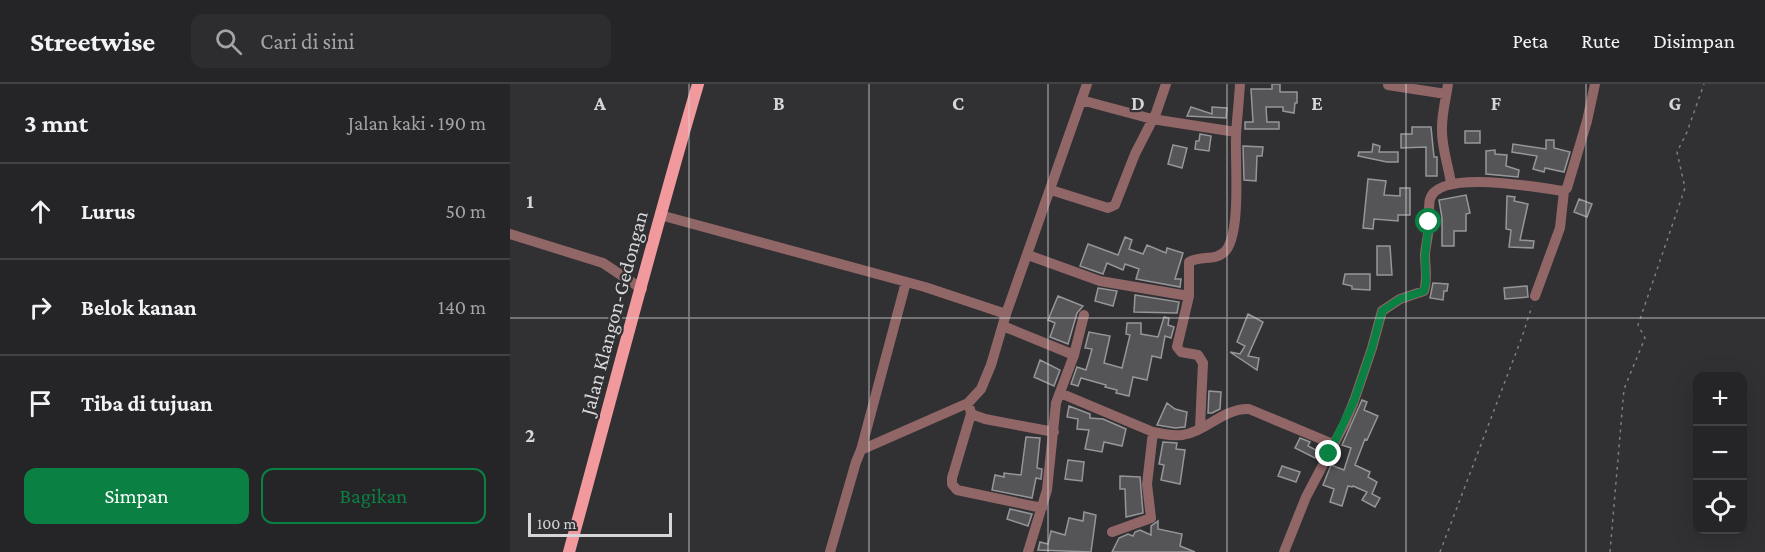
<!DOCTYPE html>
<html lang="id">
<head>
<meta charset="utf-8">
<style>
	:root { --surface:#252426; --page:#2d2c2e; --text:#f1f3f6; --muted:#a3a4a7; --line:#424143; --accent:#0b8043 }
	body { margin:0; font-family:"Crimson Pro",serif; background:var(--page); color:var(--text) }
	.controls { position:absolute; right:18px; bottom:18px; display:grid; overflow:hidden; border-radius:12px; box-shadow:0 6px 24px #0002 }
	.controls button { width:54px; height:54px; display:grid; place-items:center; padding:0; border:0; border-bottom:2px solid var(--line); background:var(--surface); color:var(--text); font:30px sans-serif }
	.scale { position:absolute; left:18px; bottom:15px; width:144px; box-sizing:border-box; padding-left:6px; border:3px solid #d6d6d8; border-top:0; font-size:16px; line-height:21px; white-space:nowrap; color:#d6d6d8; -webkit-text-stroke:4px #313033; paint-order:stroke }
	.stop { position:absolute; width:18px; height:18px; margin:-14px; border:4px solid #0b8043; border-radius:50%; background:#fff }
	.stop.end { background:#0b8043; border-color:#fff; box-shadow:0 2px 6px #0008 }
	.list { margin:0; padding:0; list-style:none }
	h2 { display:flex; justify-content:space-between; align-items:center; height:78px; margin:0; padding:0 24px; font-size:26px }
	h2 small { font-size:20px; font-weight:400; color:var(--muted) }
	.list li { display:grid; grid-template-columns:39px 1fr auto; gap:18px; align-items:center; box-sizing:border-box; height:96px; padding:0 24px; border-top:2px solid var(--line) }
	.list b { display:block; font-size:22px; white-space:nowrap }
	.list em { font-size:20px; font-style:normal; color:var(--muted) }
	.actions { display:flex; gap:12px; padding:18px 24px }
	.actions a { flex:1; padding:14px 0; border:2px solid var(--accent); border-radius:12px; text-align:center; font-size:21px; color:var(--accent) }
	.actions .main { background:var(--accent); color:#fff }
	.icon { flex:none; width:33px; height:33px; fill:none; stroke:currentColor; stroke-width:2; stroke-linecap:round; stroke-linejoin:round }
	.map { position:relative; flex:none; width:1255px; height:468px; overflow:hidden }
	header { display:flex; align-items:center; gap:36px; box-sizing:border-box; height:84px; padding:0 30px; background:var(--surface); border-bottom:2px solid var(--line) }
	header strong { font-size:28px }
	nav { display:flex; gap:33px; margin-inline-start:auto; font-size:21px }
	.search { width:420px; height:54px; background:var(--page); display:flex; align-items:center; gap:15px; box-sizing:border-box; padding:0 21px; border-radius:12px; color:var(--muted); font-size:22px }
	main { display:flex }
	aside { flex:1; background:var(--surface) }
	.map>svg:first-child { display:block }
	.building { fill:#555457; stroke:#969699; stroke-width:1.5 }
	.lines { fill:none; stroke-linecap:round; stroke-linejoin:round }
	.path { stroke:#7e7d80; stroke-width:1.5; stroke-dasharray:3 4.5; stroke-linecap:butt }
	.minor { stroke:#916667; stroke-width:10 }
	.major { stroke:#f1999d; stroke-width:12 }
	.route { stroke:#0b8043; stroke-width:8 }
	.grid { fill:none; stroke:#d6d6d8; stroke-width:1.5; stroke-opacity:0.55 }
	.labels { text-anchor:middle; stroke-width:4.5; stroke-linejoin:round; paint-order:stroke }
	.street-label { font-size:21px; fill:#d6d6d8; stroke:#313033 }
	.grid-label { font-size:20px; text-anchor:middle; font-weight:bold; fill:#d6d6d8; stroke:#313033; stroke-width:4.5; stroke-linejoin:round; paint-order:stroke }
</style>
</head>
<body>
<header>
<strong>Streetwise</strong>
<div class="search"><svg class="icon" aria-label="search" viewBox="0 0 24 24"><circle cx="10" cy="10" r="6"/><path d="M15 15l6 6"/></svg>Cari di sini</div>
<nav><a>Peta</a><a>Rute</a><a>Disimpan</a></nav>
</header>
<main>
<aside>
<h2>3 mnt<small>Jalan kaki · 190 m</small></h2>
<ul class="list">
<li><svg class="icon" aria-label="ahead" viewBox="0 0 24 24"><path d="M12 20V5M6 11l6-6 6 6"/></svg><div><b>Lurus</b></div><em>50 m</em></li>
<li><svg class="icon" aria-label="right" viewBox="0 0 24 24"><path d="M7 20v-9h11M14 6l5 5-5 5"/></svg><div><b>Belok kanan</b></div><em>140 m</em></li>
<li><svg class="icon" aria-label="arrive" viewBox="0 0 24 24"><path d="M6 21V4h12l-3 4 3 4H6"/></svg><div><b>Tiba di tujuan</b></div></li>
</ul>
<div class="actions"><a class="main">Simpan</a><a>Bagikan</a></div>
</aside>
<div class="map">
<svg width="1255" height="468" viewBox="0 0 1255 468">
	<rect width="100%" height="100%" fill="#313033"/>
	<path class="building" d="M762,0H770V8H787V19H785L784,29L773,27V23H756L757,38H769V45H735V38H743L741,5H762Z
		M681,23L702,30V23L717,24L716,34L677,32Z
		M902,43H921L924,73H927V92H916V63L891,64V50H902Z
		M955,47H970V59H955Z
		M690,50L701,52L699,67L685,65L686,57H689Z
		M1036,56H1044V64L1060,68L1054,88L1035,84L1034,88L1023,85L1027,72L1002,68L1003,60L1036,65Z
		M863,60L870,62L869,68H888V78H877L848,72L849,68H862Z
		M663,61L677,64L672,84L658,80Z
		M733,62L753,63L752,72H747L746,97L734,96Z
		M985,66V70L997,71L996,82L1009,86L1008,93L976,90V67Z
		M858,95L876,97L874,111L890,112V104H900V131H888V137L864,135L863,145L853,144Z
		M956,111L960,129L956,130V147H944V162H932V134L929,116Z
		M997,112L1005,113L1004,117L1018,120L1010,156L1024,157L1023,164L999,163L1001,146L996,145Z
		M1069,115L1082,120L1077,133L1064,128Z
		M615,153L622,156L619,165L633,170L637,161L656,169L657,164L673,169L665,195H671L670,203L626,195L629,185L615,180L613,186L597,179L593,190L570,182L578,160L608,171Z
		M867,162H880L882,191H867Z
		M835,190H860V206L842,205V202L833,200Z
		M923,199L938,200L937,207H934L933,216L920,214Z
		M1017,202L1018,213L995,215L994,204Z
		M588,204L607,207L603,222L585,217Z
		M625,211L669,218L667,229L624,228Z
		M548,212L573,222L567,229L558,260L540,253L545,239L538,236Z
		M738,230L753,238L738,272L749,274L747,286L720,268L730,270L735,262L727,258Z
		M654,233L659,234L658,241L664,243L661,254L655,252L651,274L642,272L637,296L623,293L619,312L606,309L607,306L595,303L596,301L571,294L568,302L561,300L567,283L576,286L582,265L575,264L579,248L600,252L594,279L612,284L620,251L616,250L617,239H631V250L648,253Z
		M530,276L550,286L544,302L524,293Z
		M699,307L711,308L710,325L702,329H698Z
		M852,316L857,318L854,326L868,332L857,356L855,355L845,381L860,388L858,393L867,398L862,410L870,414L865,423L852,416L857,408L843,402L842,403L838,402L832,422L820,418L824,405L813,401L821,381L834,386L841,364L832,361Z
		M657,319L665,325L677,328L675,343L665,344L647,341Z
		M559,322L580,330V334L593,335L616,345L612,362L594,358L592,368L575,365L579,346L567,345L568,335L557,333Z
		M516,353L530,354L527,384L532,385L531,395L526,394L522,414L482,406L485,391L494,393V389L511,391Z
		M790,354L800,358L798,362L808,367L805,374L785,364Z
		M653,358L667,359L666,365L675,366L670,400L651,396L654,381L649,380Z
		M558,376L574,378L572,397L555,395Z
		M772,382L790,388L786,398L768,392Z
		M610,392L630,393L633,429L616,433L615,405H610Z
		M500,425L522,430L518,442L497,435Z
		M574,428L586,431L581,468L528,466L530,458L538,460L541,447L555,451L559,434L573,437Z
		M648,437V445L672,450L670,462L685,468H602L609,454L618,450L623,452L625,448L630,446L641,451V442Z"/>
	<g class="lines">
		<path class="path" d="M930,468L1012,253L1022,222
			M1100,468L1114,305L1135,254L1128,241L1175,104L1167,68L1177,48L1194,0"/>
		<path class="minor" d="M938,0C936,14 932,29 932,43C931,62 938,80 941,99
			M878,1L936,10
			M571,16L642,35L726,48
			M541,106L598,124L605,121L625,70L646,29L656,0
			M150,131L415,203L496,230
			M0,150L93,179L132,205
			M518,171L590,197L679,212
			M1025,212L1050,144L1054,107
			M493,242L564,271
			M550,309L643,348C652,350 662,352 672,351C696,348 713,324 739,325L823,360
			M460,325L461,330L475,335L544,348
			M461,330L442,394V400L447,406L532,424
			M690,343L693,279L688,271L671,268L667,263L679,212V178C691,171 708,178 717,165C731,144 725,78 726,51C727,34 729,17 730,0
			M351,366L396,198
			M602,448L641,434L637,400L643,348
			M320,468L346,378L351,366L458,319L471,305L481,281L496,230L577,0
			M518,468L537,406L546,319L564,271L574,231
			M774,468L796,413L835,339L844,317L862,264L872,227L890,215L914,207C918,195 915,183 915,170C916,160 919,149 919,138C920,131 918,122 920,115C929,84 1030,104 1054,107L1057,104L1077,37L1085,0"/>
		<path class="major" d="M59,468C102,312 142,155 188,0"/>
	</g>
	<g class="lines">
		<path class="route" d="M819,370L844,317L862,264L872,227L890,215L914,207L916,198L915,171L919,138"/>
	</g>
	<path class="grid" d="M179,0V468M359,0V468M538,0V468M717,0V468M896,0V468M1076,0V468M0,234H1255"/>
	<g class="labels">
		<g class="street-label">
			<text transform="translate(104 229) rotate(-75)" y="7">Jalan Klangon-Gedongan</text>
		</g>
	</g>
	<g class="grid-label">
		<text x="90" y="26">A</text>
		<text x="269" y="26">B</text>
		<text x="448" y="26">C</text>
		<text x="628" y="26">D</text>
		<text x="807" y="26">E</text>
		<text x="986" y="26">F</text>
		<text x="1165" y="26">G</text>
		<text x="20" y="124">1</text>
		<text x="20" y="358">2</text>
	</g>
</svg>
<div class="controls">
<button>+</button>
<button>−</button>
<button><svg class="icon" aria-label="locate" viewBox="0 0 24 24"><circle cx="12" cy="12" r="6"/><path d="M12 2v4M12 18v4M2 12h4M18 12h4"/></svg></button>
</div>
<div class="scale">100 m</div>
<div class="stop" style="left:919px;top:138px"></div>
<div class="stop end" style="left:819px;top:370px"></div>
</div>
</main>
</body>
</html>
